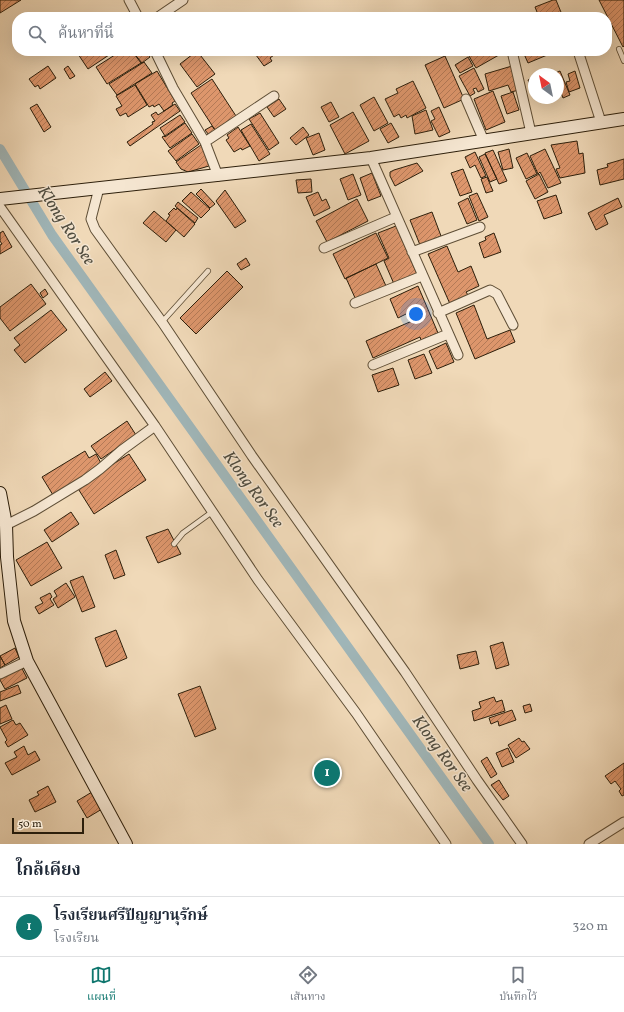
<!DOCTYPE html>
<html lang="th">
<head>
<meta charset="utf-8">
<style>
	:root { --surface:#fff; --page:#f2f2f3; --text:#1f2937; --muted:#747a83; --line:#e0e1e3; --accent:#0f766e }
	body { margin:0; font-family:Vollkorn,"Noto Serif Thai",serif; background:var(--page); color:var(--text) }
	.compass { position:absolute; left:528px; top:68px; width:36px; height:36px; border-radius:50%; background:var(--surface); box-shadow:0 4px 16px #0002; rotate:327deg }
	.scale { position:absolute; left:12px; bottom:10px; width:72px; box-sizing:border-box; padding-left:4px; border:2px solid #2d1f0b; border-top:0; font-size:11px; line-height:14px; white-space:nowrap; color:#2d1f0b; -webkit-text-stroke:3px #f5e6d1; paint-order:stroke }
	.you { position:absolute; left:416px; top:314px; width:14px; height:14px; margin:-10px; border:3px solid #fff; border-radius:50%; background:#1a73e8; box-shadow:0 0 0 6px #1a73e833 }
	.badge { display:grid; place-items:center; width:26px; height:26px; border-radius:50%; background:var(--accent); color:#fff; font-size:13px; font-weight:700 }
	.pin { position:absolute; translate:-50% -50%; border:2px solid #fff; box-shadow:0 1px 4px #0006 }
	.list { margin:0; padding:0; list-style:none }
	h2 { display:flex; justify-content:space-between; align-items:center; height:52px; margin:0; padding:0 16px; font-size:17px }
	h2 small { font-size:13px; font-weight:400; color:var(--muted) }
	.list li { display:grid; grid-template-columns:26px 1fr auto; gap:12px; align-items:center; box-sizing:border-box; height:60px; padding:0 16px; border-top:1px solid var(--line) }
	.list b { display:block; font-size:15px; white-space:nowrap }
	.list p { margin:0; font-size:13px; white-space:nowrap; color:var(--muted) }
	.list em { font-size:13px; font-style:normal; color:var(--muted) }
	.icon { flex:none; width:22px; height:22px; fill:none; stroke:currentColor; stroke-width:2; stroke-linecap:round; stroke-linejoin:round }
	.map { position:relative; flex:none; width:624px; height:844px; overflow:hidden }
	.search { position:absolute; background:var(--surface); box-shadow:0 4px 16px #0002; left:12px; right:12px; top:12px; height:44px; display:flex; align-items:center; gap:10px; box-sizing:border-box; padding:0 14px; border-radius:16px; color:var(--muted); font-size:15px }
	.sheet { height:112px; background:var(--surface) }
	nav { display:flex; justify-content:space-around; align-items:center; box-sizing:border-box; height:56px; border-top:1px solid var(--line); background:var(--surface); font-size:11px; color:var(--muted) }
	nav a { display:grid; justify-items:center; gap:2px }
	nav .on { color:var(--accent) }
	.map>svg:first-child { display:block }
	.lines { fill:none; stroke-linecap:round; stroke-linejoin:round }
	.canal { stroke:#a0b7ba; stroke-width:10 }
	.building { fill:url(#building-hatch); stroke:#2d1f0b }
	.lane-casing { stroke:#5e4e36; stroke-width:6 }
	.street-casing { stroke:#5e4e36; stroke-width:11 }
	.secondary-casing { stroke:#2d1f0b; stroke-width:14 }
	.lane { stroke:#f5e6d1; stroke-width:4.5 }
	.street { stroke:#f5e6d1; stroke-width:9 }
	.secondary { stroke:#f5e6d1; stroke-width:12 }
	.labels { text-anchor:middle; stroke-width:3; stroke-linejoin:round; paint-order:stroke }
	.water-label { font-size:17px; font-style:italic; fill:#504d40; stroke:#f5e6d1 }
</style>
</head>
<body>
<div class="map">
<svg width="624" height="844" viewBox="0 0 624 844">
	<defs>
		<pattern id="building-hatch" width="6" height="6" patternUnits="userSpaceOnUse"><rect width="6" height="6" fill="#dd966c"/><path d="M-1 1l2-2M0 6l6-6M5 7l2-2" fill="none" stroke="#b47a57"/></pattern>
	</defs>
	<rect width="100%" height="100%" fill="#f0d9b8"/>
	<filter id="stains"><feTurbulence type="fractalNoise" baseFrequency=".005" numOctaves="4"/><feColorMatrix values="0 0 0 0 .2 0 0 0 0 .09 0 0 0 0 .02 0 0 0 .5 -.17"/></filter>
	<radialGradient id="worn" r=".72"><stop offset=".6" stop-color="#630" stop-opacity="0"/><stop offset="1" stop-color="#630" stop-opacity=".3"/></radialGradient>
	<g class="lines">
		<path class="canal" d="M0,149L52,235L489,844"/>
	</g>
	<path class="building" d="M0,0H21L0,13Z
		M553,0H556L563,17H539L535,7Z
		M599,0H624V46L623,47Z
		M76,51H115L88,69Z
		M121,51H132L141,63L107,84L96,67Z
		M132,51H146L150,57L142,63Z
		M197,51L215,74L197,87L180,64Z
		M253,51H271L274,55L270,58L272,61L264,66Z
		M466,51H506L476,68Z
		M531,51H551L552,53L528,63L524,54Z
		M445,56L464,99L444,108L425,65Z
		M468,57L473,66L460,73L455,65Z
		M144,62L152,73L117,95L109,84Z
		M48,66L56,78L40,89L38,85L35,87L29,79Z
		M68,66L75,76L70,79L64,69Z
		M512,66L519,90L511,92L508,85L489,91L485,74Z
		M474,68L484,89L478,92L476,88L473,89L475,93L470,96L459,76Z
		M157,71L175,101L172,103L173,105L164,111L159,104L154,107L153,105L149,107L135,84Z
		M560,71L570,95L563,98L558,85V74H553Z
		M575,71L580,88L569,92L566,82L570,81L568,74Z
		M534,77V94L528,80Z
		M212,79L236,116L215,130L191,93Z
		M413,81L426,108L407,118L406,115L401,118L399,114L394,117L385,99L398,93L396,89Z
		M135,85L147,105L128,117L126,113L120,116L116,109L122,106L116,96Z
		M493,91L505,122L486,130L474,99Z
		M513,92L519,110L507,114L501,96Z
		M374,97L388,123L374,131L360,105Z
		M279,99L286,109L274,117L267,107Z
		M331,102L339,117L329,122L321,107Z
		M37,104L51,127L44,132L30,108Z
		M175,104L180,111L130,146L127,142L153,124L152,122L155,121L151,115L156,112L158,115Z
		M439,107L450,132L439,137L431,121L435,119L431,111Z
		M426,110L433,130L415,134L412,116Z
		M353,112L369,141L345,154L330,125Z
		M260,113L279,143L269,150L249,119Z
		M180,115L185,122L165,136L160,128Z
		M185,123L192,133L170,148L162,137L164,136L165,137Z
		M391,123L399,137L388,143L380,129Z
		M251,124L270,154L259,161L241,130Z
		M212,126L216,131L209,135L205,130Z
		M238,127L250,146L242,150L241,148L234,152L226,140L229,138L227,135Z
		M303,127L309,135L296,145L290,138Z
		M319,133L325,150L313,155L306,138Z
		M192,134L199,144L176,161L168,151Z
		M577,141L579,154L583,153L585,173L560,178L556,169L560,168L551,145Z
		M201,145L205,150L209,166L188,172L181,169L176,162Z
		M509,149L513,168L503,170L498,152Z
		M545,149L561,183L548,188L540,172L538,174L530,156Z
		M493,150L507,181L499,184L485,153Z
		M475,152L486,176L481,178L475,165L470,168L465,157Z
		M527,153L537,174L526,179L516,158Z
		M485,154L497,179L490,182L479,157Z
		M624,159V179L600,185L597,170L608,167L607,164Z
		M417,163L423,171L395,186L390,176V172L394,170Z
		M463,169L472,192L460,196L451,173Z
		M372,173L381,196L368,201L360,178Z
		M353,174L361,195L348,200L340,179Z
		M539,174L548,192L535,199L526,181Z
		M487,177L493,191L486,193L481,179Z
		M311,179L312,192L298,193L296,180Z
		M201,189L215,204L210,208L196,194Z
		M225,190L246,221L235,228L216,201Z
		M191,192L210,209L201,218L182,201Z
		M318,192L322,201L326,199L330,208L314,216L306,197Z
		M477,193L488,217L479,221L469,196Z
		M556,195L562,213L544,219L537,201Z
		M468,198L477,220L467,224L458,203Z
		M618,198L622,207L604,215L608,224L596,230L588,213Z
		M357,199L368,221L327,242L316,221Z
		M178,202L198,218L195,223L175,206Z
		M174,208L176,210L177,208L195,224L184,237L166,221L170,215L168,214Z
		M154,211L176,230L166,242L143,223Z
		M432,212L441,236L420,245L410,220Z
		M396,226L417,274L394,284L384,261L389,258L378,233Z
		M3,231L12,247L0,254V245L2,244L0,241V233Z
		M376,233L388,258L345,279L333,254Z
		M494,233L501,252L484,258L479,243L486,240L485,237Z
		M447,246L458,272L471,266L479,286L466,292L468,295L450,304L428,254Z
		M246,258L250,265L241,270L237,264Z
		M376,264L386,286L356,300L346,278Z
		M227,271L243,287L196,334L180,318Z
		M31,284L46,304L10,331L0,318V307Z
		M418,286L438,333L421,340L420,337L373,358L366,341L412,321L408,313L398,318L390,299Z
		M45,289L48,294L43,298L40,293Z
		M474,305L487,339L510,330L515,342L475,359L456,313Z
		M51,310L67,330L25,363L14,350L20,345L14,338Z
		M446,343L454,362L437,369L429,351Z
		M424,354L432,373L415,379L408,360Z
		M393,368L399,385L378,392L372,375Z
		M105,372L112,381L90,397L84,389Z
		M127,421L136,435L101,459L91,446Z
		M85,451L89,458L96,454L102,465L53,495L42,477Z
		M129,454L146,480L94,514L77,487Z
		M71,512L79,524L52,542L44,530Z
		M168,529L181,554L158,563L146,537Z
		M47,542L62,568L31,586L16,560Z
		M116,550L125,575L114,579L105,555Z
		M83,576L95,607L82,612L70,581Z
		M66,583L75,597L58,608L53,599L57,596L54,591Z
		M50,593L52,597L50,599L54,605L39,614L35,607L43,603L40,598Z
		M116,630L127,658L106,667L95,638Z
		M503,642L509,665L496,669L490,646Z
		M15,648L19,657L5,665L0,656Z
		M476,651L479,664L460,669L457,655Z
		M0,656L5,665L0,668Z
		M20,665L27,678L5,689L0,680V675Z
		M18,685L21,693L0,701V692Z
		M200,686L216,729L195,737L178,694Z
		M494,697L496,702L502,700L505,711L474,721L472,711L481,708L479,702Z
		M530,704L532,711L525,713L523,706Z
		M6,705L12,719L0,724V708Z
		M512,710L516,720L499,726L498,721L491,724L489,718Z
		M13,720L16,725L20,723L28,735L8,747L5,742L7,740L0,727Z
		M519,738L522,742L524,741L530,749L516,758L508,745Z
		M24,746L28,755L35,751L40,760L12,775L5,763L17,757L14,752Z
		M508,748L514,762L502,767L496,753Z
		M487,757L497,774L491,778L481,761Z
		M624,763V795L622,796L619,791L621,789L615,781L611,784L605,776Z
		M499,780L509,796L503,800L491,785Z
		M48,786L56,802L35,812L29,800L39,795L37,792Z
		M92,792L102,809L87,818L77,801Z"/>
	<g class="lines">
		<g class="lane-casing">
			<path id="lane" d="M619,49L624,61
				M162,322L208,271
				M174,544L183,533L212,512"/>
		</g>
		<g class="street-casing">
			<path id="street" d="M129,0L138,17
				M158,17L183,0
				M155,51L173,88L205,142L218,176
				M512,51L531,133
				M578,51L601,122
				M466,99L484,141
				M205,142L274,96
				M371,158L458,355
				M99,188L91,219L95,229L162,322L252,456L405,672L477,780L522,844
				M0,207L155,426L258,580L356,713L446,844
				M324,248L396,217
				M412,252L480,227
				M355,303L422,276
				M438,313L490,290L497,294L513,325
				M373,365L448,334
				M6,525L34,511L85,480L100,469L122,450L155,426
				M0,674L27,661
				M589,844L624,822"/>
		</g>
		<g class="secondary-casing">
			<path id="secondary" d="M0,199L371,158L624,119
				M0,493L6,525L7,557L14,621L27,661L126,844"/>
		</g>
		<use href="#lane" class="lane"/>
		<use href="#street" class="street"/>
		<use href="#secondary" class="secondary"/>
	</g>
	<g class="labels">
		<g class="water-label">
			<text transform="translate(67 225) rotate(57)" y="6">Klong Ror See</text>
			<text transform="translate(254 489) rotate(54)" y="6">Klong Ror See</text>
			<text transform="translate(443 753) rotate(54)" y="6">Klong Ror See</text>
		</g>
	</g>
	<rect width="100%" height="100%" filter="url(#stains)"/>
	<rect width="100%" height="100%" fill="url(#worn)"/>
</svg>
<svg class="compass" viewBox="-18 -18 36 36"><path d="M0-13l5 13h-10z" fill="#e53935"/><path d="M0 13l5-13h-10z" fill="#747a83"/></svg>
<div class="scale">50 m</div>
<div class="you"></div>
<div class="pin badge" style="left:327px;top:773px">1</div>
<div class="search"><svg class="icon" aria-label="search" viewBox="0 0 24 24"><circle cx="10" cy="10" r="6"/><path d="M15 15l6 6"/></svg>ค้นหาที่นี่</div>
</div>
<section class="sheet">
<h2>ใกล้เคียง<small></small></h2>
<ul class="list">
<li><span class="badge">1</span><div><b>โรงเรียนศรีปัญญานุรักษ์</b><p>โรงเรียน</p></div><em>320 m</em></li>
</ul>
</section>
<nav>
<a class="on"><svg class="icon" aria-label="map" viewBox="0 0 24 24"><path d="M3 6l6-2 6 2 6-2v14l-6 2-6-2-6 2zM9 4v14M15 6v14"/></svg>แผนที่</a>
<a><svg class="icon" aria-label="directions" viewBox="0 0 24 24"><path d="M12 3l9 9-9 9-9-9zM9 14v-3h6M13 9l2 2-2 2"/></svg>เส้นทาง</a>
<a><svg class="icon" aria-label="saved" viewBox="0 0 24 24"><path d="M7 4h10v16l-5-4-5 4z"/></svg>บันทึกไว้</a>
</nav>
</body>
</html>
